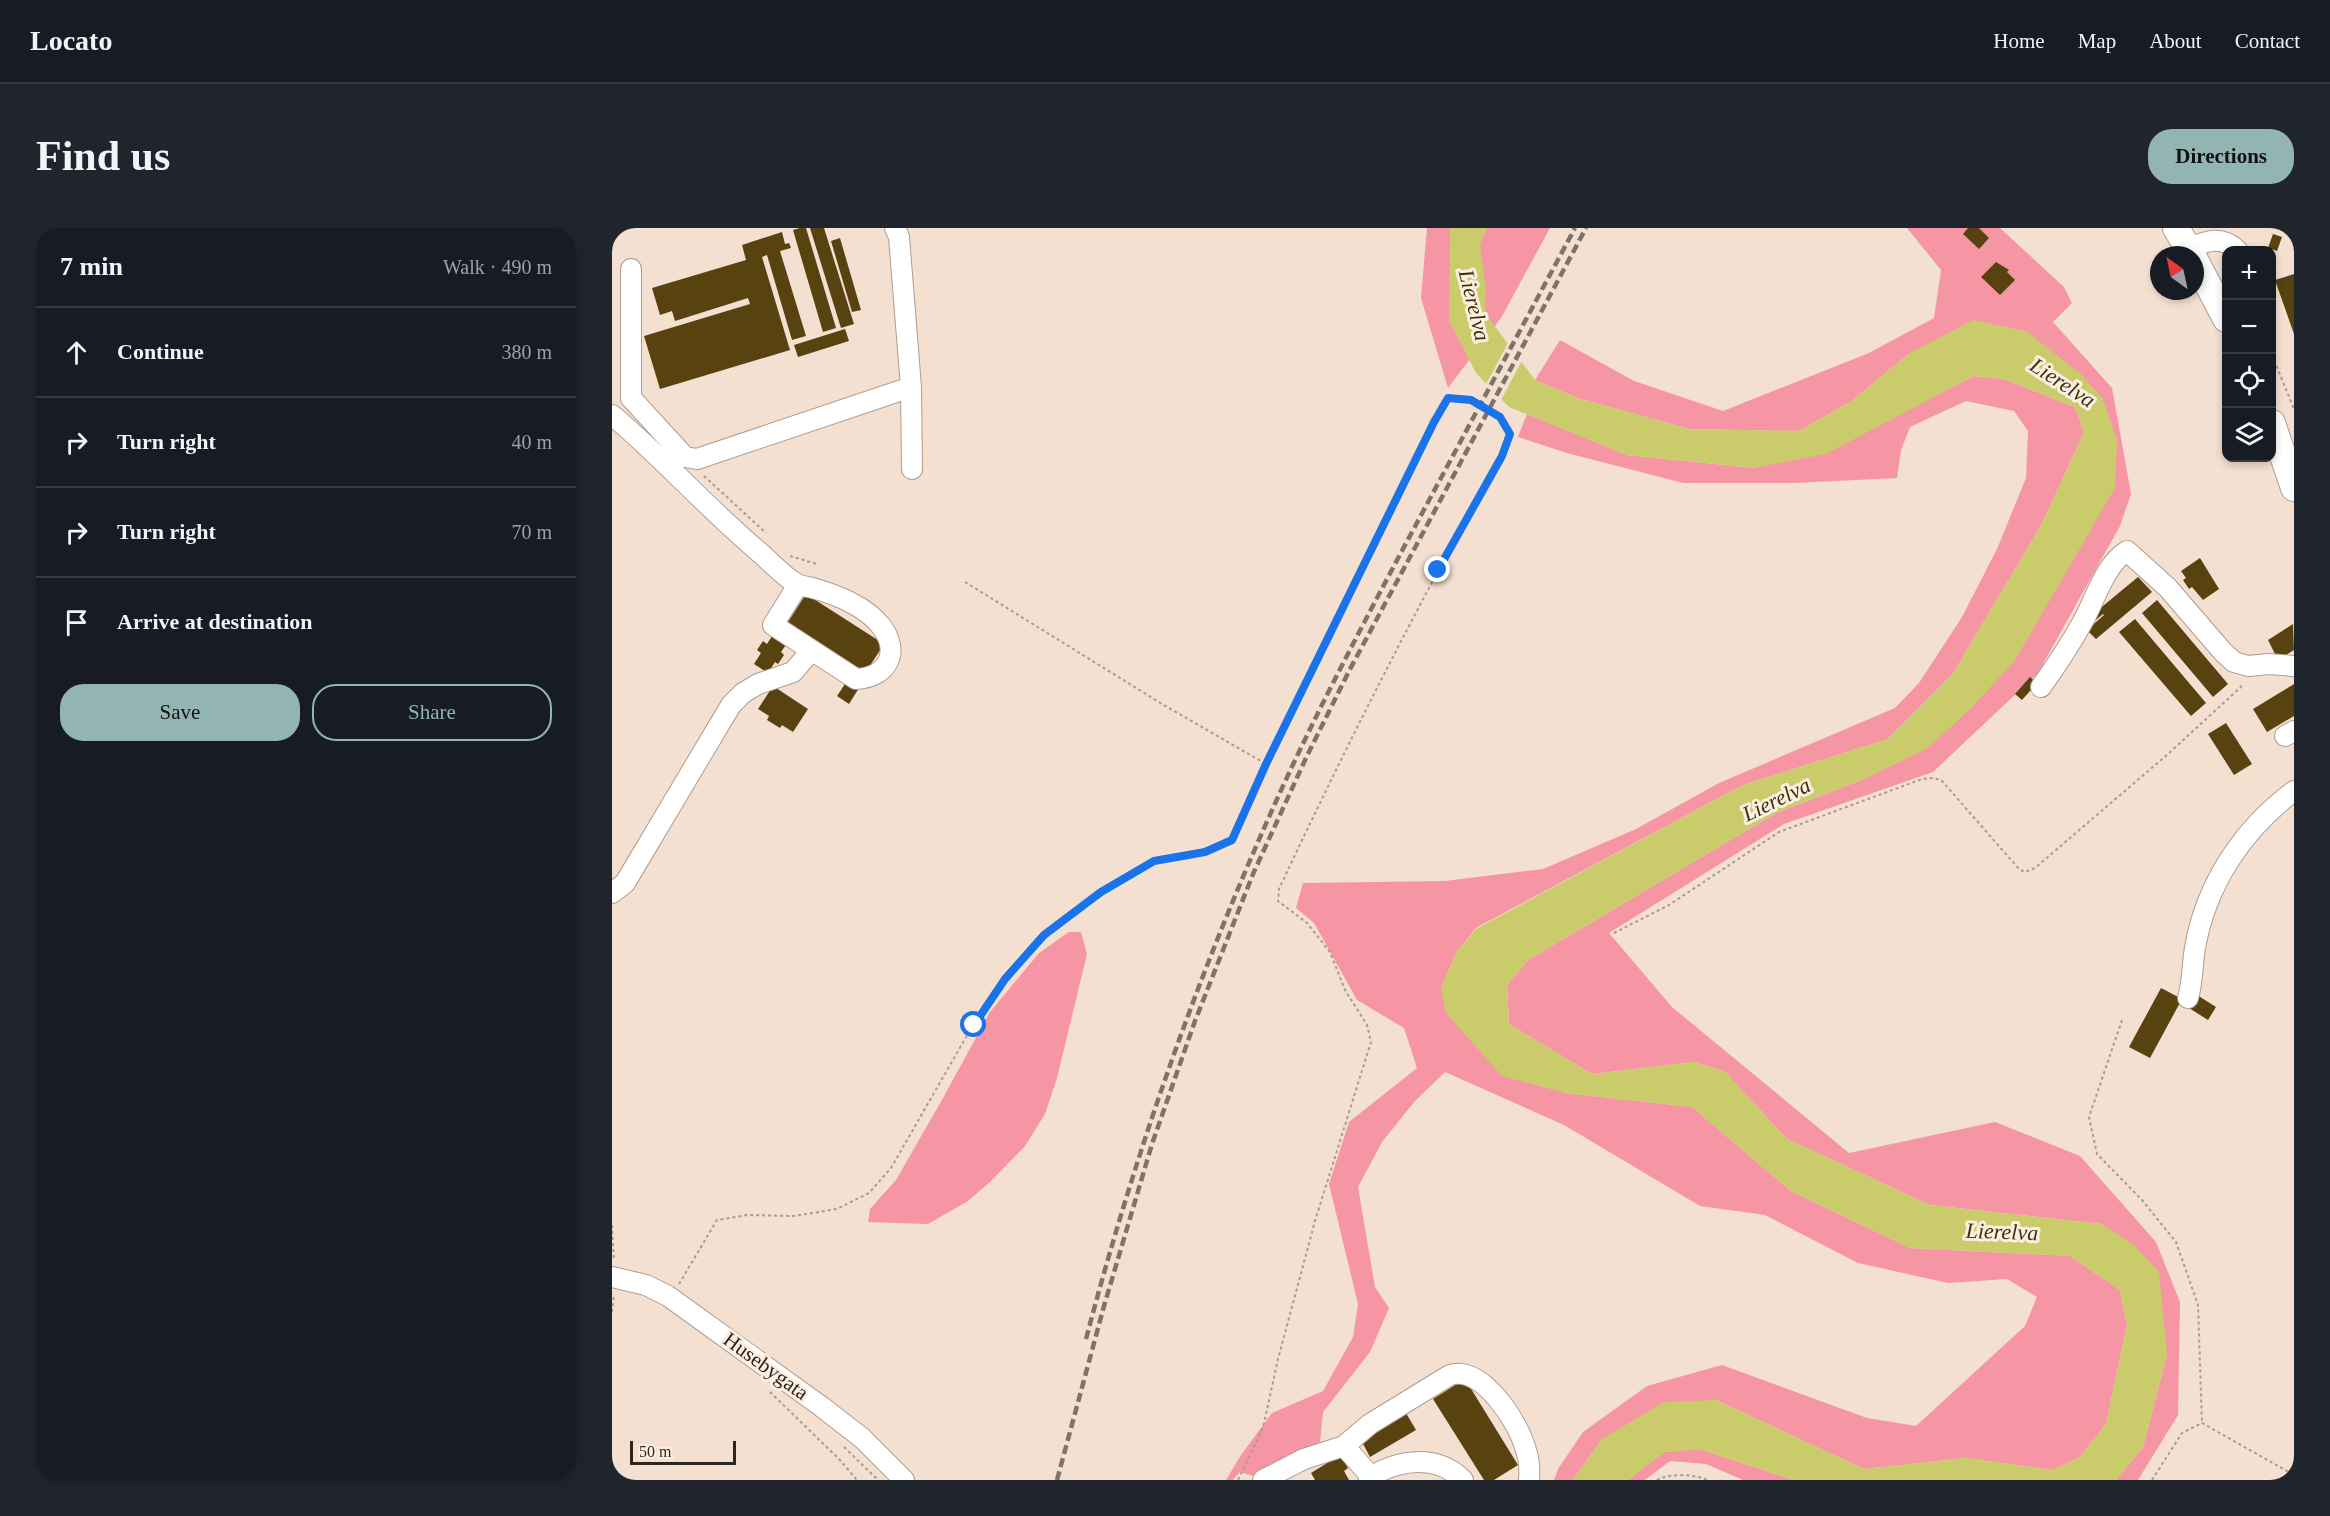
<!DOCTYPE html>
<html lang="en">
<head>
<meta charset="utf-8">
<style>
	:root { --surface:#171b24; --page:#20242c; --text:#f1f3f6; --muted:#9ea1a6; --line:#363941; --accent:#92b4b2 }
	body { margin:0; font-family:Georgia,serif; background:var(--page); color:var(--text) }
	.controls { position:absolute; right:18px; top:18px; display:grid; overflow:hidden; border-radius:12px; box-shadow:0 3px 9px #0003 }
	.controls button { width:54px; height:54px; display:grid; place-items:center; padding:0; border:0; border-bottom:2px solid var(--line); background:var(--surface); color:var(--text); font:30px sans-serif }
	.compass { position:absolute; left:1538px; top:18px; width:54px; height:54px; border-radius:50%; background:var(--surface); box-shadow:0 3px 9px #0003; rotate:327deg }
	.scale { position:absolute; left:18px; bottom:15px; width:106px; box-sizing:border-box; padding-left:6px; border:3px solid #2d2620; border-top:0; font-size:16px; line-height:21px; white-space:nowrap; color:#2d2620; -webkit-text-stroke:4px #fdeee2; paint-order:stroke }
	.stop { position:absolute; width:18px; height:18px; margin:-14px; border:4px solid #1a73e8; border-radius:50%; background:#fff }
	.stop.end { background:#1a73e8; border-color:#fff; box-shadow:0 2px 6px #0008 }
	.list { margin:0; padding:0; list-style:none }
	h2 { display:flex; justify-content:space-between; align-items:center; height:78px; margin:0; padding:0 24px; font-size:26px }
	h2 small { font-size:20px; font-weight:400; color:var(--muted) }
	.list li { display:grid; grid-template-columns:39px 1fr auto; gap:18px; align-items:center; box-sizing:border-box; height:90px; padding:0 24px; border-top:2px solid var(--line) }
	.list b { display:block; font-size:22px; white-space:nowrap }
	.list em { font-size:20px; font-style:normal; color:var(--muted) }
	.actions { display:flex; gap:12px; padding:18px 24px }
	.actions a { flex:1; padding:14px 0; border:2px solid var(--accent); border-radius:24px; text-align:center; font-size:21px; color:var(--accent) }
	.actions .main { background:var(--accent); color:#111 }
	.icon { flex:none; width:33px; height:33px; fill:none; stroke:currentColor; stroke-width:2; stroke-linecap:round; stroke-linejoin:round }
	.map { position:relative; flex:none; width:1682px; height:1252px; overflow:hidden; border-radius:24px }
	header { display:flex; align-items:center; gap:36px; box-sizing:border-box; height:84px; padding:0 30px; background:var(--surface); border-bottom:2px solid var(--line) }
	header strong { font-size:28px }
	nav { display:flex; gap:33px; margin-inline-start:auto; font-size:21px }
	.intro { display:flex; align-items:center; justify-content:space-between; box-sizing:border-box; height:144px; padding:0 36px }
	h1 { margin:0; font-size:42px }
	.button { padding:15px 27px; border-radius:24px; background:var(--accent); color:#111; font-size:21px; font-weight:700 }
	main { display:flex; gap:36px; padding:0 36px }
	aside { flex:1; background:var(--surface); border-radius:24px; box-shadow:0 3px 9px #0003 }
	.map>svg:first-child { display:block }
	.green { fill:#f695a4 }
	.water { fill:#cacc6c }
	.pier { fill:#f3e0d1 }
	.building { fill:#574210 }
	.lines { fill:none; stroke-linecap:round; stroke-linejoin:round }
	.minor-casing { stroke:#af9d90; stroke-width:22 }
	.major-casing { stroke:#af9d90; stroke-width:28 }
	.path { stroke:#a89a8e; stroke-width:2; stroke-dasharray:3 3; stroke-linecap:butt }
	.minor { stroke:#fff; stroke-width:20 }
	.major { stroke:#fff; stroke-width:26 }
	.rail { stroke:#7e7269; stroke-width:4.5; stroke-dasharray:9 4.5; stroke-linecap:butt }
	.route { stroke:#1a73e8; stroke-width:8 }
	.labels { text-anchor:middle; stroke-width:6; stroke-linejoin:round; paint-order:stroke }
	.street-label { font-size:21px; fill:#2d2620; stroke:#fdeee2 }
	.water-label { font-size:22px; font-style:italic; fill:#34350b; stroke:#fdeee2 }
</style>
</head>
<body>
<header>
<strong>Locato</strong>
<nav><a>Home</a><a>Map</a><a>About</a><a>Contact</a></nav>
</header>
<div class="intro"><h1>Find us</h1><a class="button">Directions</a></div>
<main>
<aside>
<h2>7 min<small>Walk · 490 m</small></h2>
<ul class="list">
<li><svg class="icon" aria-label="ahead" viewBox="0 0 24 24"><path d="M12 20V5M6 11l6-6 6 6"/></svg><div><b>Continue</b></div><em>380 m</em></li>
<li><svg class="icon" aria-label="right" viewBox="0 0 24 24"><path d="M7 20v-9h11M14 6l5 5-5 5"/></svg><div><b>Turn right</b></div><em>40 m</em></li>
<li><svg class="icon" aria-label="right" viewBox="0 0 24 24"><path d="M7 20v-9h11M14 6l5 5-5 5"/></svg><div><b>Turn right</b></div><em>70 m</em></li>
<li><svg class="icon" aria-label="arrive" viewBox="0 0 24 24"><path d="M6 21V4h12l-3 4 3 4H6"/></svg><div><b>Arrive at destination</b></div></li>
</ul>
<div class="actions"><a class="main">Save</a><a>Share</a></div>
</aside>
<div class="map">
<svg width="1682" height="1252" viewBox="0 0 1682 1252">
	<rect width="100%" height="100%" fill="#f3e0d1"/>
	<path class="green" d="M815,0H938L889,90L836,160L809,70Z
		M1295,0H1388L1452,59L1460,75L1441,94L1500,160L1519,266L1508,298L1426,445L1321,544L1172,596L997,705L1060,779L1237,925L1383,894L1468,928L1544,1014L1568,1074L1566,1187L1526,1252H1504L1531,1219L1555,1126L1490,996L1318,977L1175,911L1113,844L1082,834L980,846L897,796L895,757L916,732L1164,585L1252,551L1356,483L1491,171L1298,125L1238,174L1187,203L1077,201L965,170L923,152L948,112L1022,153L1111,183L1257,125L1322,90L1329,42Z
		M1362,148L1392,151L1463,179L1472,204L1430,296L1340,447L1276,511L1131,557L864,700L844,725L829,761L953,865L1080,879L1179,963L1298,1020L1458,1028L1508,1062L1515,1097L1494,1196L1467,1230L1440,1242L1353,1230L1252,1241L1104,1172L990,1211L961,1252H942L946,1241L971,1204L1035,1158L1110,1137L1255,1190L1304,1198L1413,1098L1425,1069L1395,1051L1336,1055L1246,1035L1153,987L1088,978L952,897L833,844L803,873L770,914L746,959L763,1059L777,1080L758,1124L711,1184L708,1214L648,1247L642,1248L628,1244L621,1252H614L629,1227L660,1185L711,1163L741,1109L746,1076L717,956L737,894L805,840L792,800L745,772L702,695L684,680L691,655L833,653L931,641L1024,601L1107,555L1283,480L1307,455L1350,389L1385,321L1414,250L1416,203L1402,183L1354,173L1298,199L1289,222L1285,250L1182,255H1071L955,225L906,209L915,186L1015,227L1142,240L1322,168Z
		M457,704H469L475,726L445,850L433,886L413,918L378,954L356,973L316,996L256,994L258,981L284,952L331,870L378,784L427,725Z
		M1087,1221L1182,1252H1131L1094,1236L1058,1233L1033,1252H1016L1052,1224Z"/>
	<path class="water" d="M838,0H875L868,17L874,61L873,85L923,152L965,170L1077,201L1187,203L1238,174L1298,125L1361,92L1414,103L1468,145L1491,171L1505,212L1503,260L1402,434L1356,483L1316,520L1252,551L1164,585L916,732L895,757L897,796L980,846L1082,834L1113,844L1175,911L1318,977L1490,996L1522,1017L1547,1044L1555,1126L1531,1219L1504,1252H1182L1087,1221L1052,1224L1016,1252H961L990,1211L1052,1174L1104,1172L1252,1241L1353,1230L1440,1242L1467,1230L1494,1196L1515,1097L1508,1062L1458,1028L1298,1020L1179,963L1080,879L953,865L890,848L834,785L829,761L844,725L864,701L1131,557L1276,511L1340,447L1430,296L1472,204L1463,179L1392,151L1362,148L1214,226L1142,240L1015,227L897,179L864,145L837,93Z"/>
	<path class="pier" d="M897,113L911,131L888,174L873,158Z"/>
	<path class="building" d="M188,0H194L224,100L211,104L181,2Z
		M198,0H212L242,96L229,100Z
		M1356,0H1367L1377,10L1367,21L1351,6Z
		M170,4L173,16L177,15L179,20L168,23L194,108L180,112L155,27L150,29L178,122L48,161L32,108L138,76L136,70L63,93L60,83L48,87L40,60L134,32L130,17Z
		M1661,6L1670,9L1665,23L1656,20Z
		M228,10L249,82L240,84L219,13Z
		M1384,34L1397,42L1395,44L1403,52L1388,67L1369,49Z
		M1682,46V106L1663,52Z
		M233,101L237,113L186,129L182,117Z
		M1588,330L1607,361L1591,372L1580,359L1577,361L1571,352L1574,350L1569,343Z
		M1526,349L1540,364L1484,411L1475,402L1492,387L1491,386L1484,392L1480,387Z
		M194,366L272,416L252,447L174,397Z
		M1545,372L1616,456L1601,469L1530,385Z
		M1523,391L1594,475L1579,488L1507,404Z
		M1681,396L1682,422L1666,432L1656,412Z
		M162,405L176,414L169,424L172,427L166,436L163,434L156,445L142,436L149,425L145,422L151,413L155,416Z
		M1418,449L1425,455L1410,472L1403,466Z
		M235,453L247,460L237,476L225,468Z
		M1682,456V488L1655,504L1641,481Z
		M161,458L196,481L181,504L170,497L168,500L155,492L157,488L146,481Z
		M1614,495L1640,536L1622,547L1596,506Z
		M1549,760L1570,771L1538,830L1517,819Z
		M1585,767L1604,779L1596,792L1577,780Z
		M853,1151L906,1237L882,1252H872L821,1171Z
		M794,1185L804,1202L758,1229L749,1212Z
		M728,1227L736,1240L732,1243L737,1252H703L699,1245Z"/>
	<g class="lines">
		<g class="minor-casing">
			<path id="minor" d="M1576,20C1595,13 1609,7 1625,22
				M19,41V170L73,229L85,231L299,159L287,9L283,0
				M299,159L300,241
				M0,187C51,230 95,280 146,323C159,334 171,348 185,356C191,359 200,359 207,362C228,368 255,380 269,398C289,424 276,449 244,451L161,397L186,357
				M1429,459C1444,438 1458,417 1470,395C1483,373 1492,337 1515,323L1556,360L1611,424L1622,434L1636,438L1657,436L1682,438
				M1673,508L1682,503
				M0,665L13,655L119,477L131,465L146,456L181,444L199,423
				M1576,770C1581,753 1580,737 1583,720C1594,656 1631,601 1682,563
				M0,1049L34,1057L56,1068L210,1179L250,1210L292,1252
				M732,1218L755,1244L759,1252
				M757,1250C786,1231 825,1226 851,1252
				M651,1252L692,1231L732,1218L758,1196L838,1147C870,1137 906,1194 913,1219C917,1230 918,1241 917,1252"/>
		</g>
		<g class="major-casing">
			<path id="major" d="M1564,0L1580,27
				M1583,32L1614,91
				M1660,195L1682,260"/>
		</g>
		<path class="path" d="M1660,127L1682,181
			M92,248L154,305
			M178,328L205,336
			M353,354L550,476L654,536
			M1002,705L1057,677L1167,604L1310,551L1322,550L1330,553L1407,641L1413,644L1423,640L1556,526L1629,459L1630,455
			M1510,792L1477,889L1485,926L1530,972L1564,1014L1586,1077L1590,1195
			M0,997L2,1033
			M67,1056L105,992L135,987L182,988L225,981L257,965L279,940L361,797L393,751L432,707L489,664L542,633L593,624L620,612L654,536L822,194L836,170L859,172L888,189L898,206C881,254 850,298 826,343C770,448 717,554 667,661L666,673L695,695L718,724L733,762L755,797L759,814L703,993L666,1131L651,1200L626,1252
			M0,1084L2,1066
			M158,1164L227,1231L245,1252
			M232,1219L266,1252
			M1045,1252C1057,1245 1082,1246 1095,1252
			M1540,1252L1570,1205L1590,1195L1682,1247"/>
		<use href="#minor" class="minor"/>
		<use href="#major" class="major"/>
		<path class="rail" d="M474,1111C524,921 589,737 671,558C713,467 760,379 807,291C859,194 911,97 963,0
			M445,1252L492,1078L540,916L583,793L641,646L694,530L737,443L974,0"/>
	</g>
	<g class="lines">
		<path class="route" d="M362,797L393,751L432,707L489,664L542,633L593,624L620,612L654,536L822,194L836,170L859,172L888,189L898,206L890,228L826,342"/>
	</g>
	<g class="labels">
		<g class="street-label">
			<text transform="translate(154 1138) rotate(36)" y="7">Husebygata</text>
		</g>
		<g class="water-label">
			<text transform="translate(863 77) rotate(76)" y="8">Lierelva</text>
			<text transform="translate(1451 154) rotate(33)" y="8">Lierelva</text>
			<text transform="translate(1164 571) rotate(-26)" y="8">Lierelva</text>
			<text transform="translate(1390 1003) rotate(2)" y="8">Lierelva</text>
		</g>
	</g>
</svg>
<div class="controls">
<button>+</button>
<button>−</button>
<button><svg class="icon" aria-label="locate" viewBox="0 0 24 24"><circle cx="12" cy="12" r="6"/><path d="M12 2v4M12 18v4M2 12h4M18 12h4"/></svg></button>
<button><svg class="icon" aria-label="layers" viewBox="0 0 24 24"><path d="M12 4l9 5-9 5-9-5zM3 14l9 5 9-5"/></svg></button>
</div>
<svg class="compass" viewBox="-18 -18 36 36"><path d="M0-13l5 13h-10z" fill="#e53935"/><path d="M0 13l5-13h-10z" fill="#9ea1a6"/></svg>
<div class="scale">50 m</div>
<div class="stop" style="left:362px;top:797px"></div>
<div class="stop end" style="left:826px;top:342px"></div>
</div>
</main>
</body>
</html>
